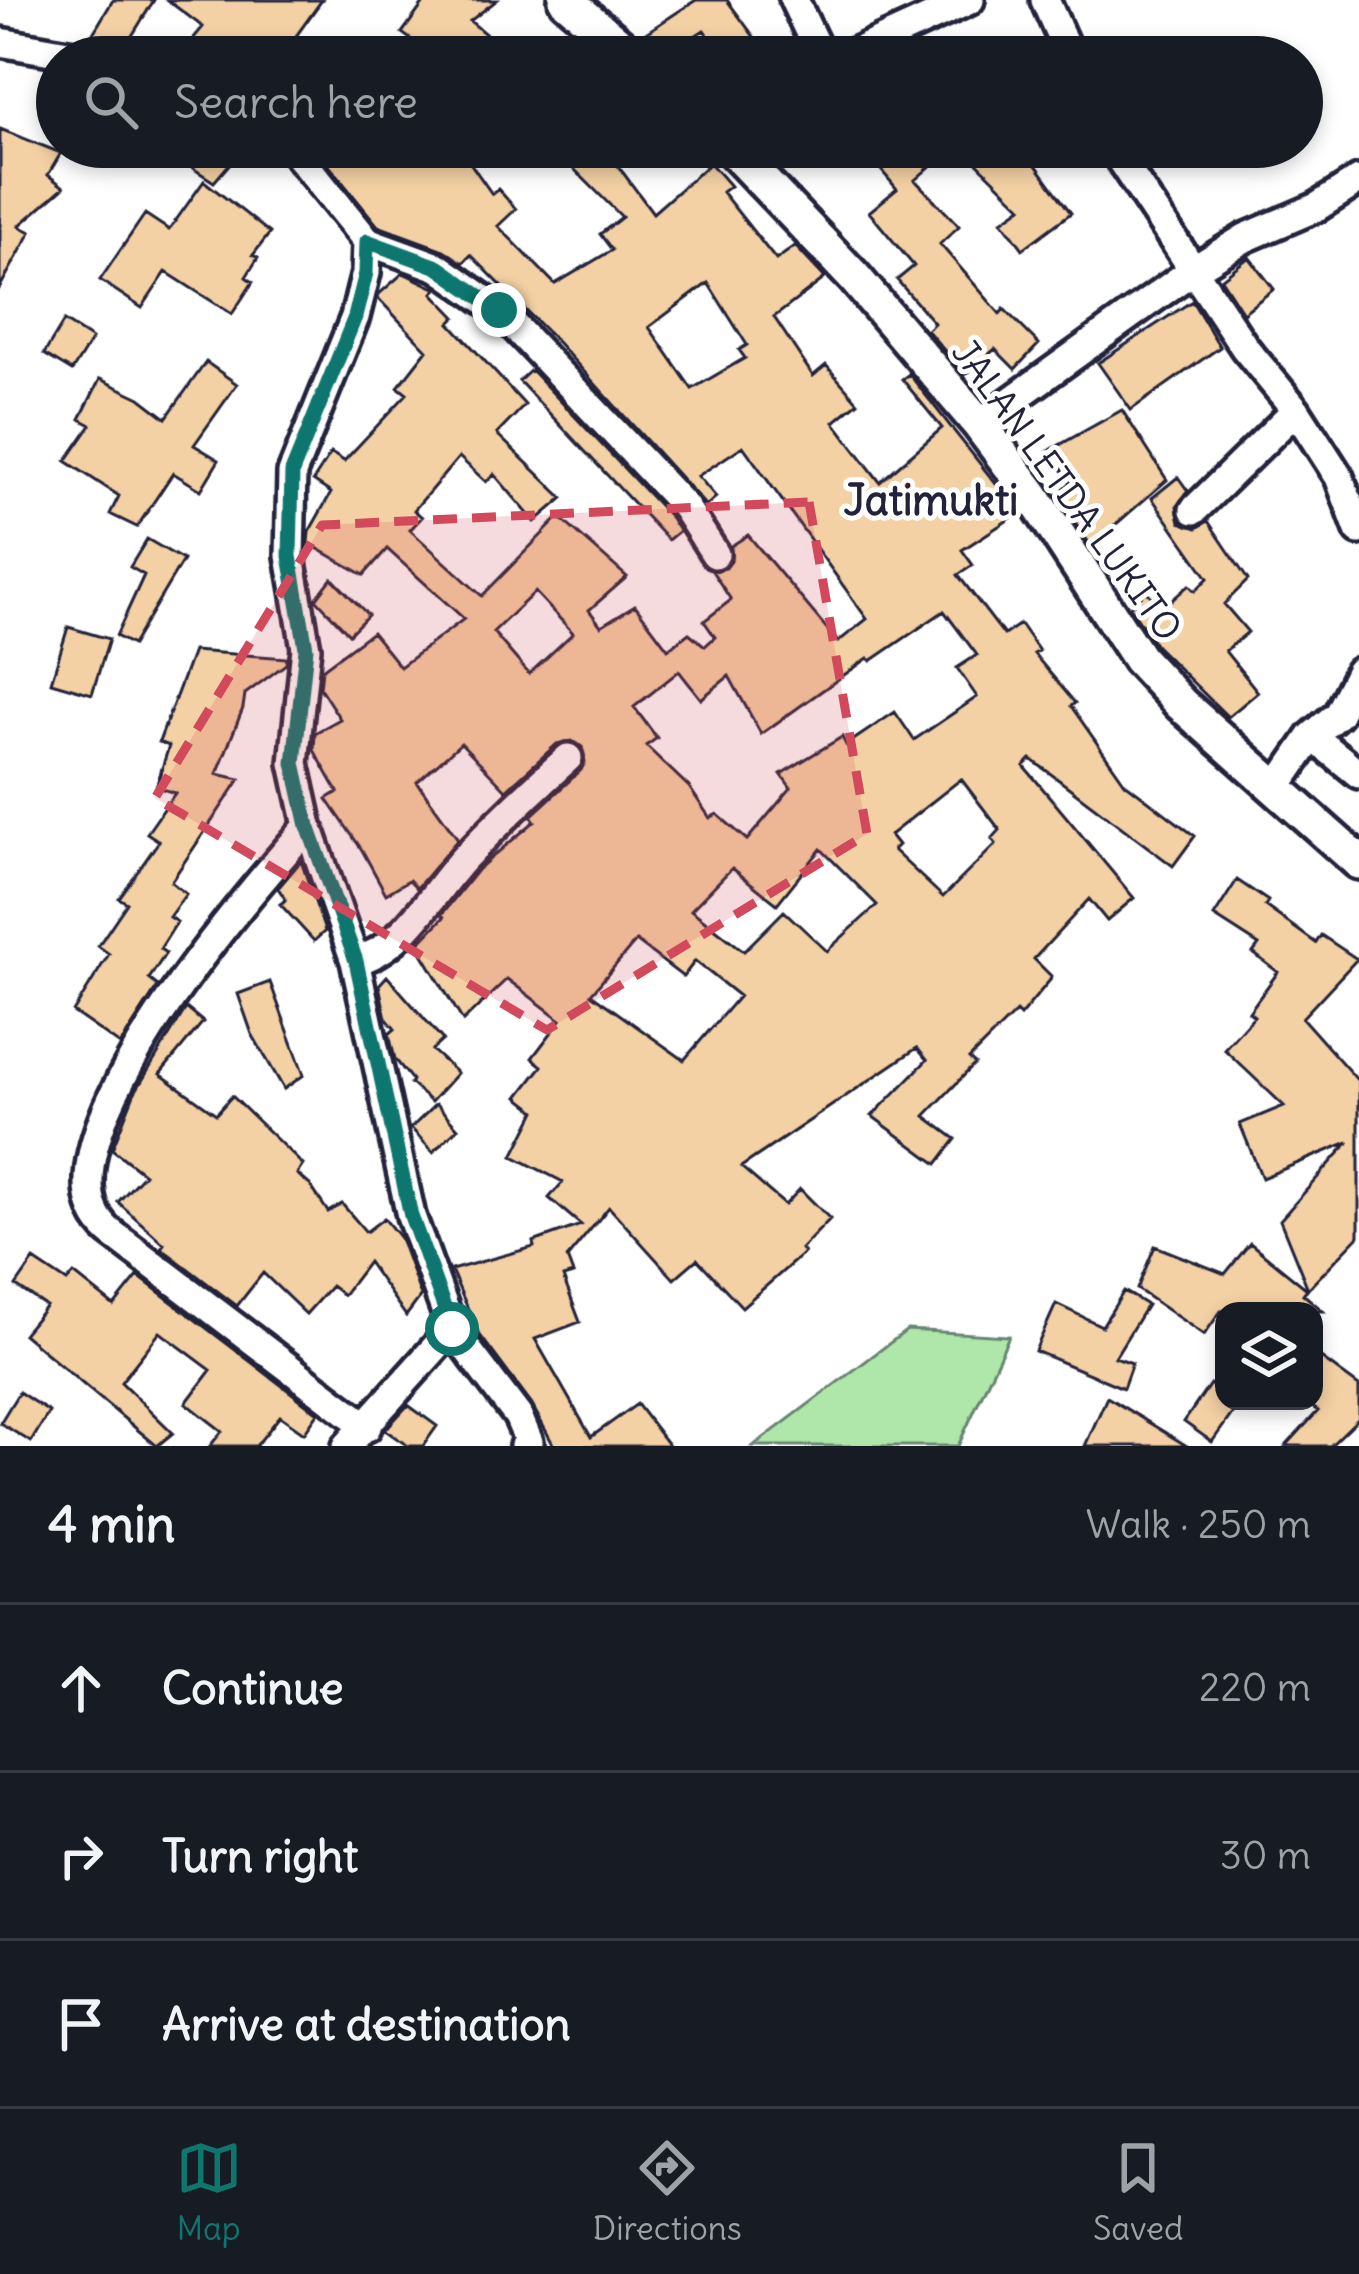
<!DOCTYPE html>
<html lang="en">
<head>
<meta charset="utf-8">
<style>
	:root { --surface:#171b24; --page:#20242c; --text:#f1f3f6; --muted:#9ea1a6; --line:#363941; --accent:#0f766e }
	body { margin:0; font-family:Delius,sans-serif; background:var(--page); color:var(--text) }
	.controls { position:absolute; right:36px; bottom:36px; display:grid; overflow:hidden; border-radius:24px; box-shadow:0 6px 18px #0003 }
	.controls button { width:108px; height:108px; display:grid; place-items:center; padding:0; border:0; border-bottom:3px solid var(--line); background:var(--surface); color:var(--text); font:60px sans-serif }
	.stop { position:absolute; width:36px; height:36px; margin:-27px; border:9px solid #0f766e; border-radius:50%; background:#fff }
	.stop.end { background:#0f766e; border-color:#fff; box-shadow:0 3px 12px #0008 }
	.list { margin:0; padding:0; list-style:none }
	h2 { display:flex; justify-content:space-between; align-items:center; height:156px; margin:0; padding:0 48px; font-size:51px }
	h2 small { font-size:39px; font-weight:400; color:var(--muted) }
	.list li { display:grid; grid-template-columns:78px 1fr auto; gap:36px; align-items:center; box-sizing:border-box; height:168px; padding:0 48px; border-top:3px solid var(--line) }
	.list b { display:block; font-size:45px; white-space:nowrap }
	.list em { font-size:39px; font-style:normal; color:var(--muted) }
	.icon { flex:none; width:66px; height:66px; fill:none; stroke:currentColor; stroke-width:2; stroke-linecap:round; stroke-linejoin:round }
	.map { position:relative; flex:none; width:1359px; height:1446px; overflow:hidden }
	.search { position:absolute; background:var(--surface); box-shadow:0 6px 18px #0003; left:36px; right:36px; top:36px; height:132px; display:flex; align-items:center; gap:30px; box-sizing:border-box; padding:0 42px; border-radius:66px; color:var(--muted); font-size:45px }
	.sheet { height:660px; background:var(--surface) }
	nav { display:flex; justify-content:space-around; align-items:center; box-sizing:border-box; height:168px; border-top:3px solid var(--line); background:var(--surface); font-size:33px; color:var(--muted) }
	nav a { display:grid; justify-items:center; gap:6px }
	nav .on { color:var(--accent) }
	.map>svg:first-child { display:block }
	.green { fill:#afe7aa; stroke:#688472; stroke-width:3 }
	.building { fill:#f4d1a4; stroke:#22223b; stroke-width:3; fill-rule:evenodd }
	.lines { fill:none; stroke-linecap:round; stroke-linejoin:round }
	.minor-casing { stroke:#22223b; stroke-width:36 }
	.tertiary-casing { stroke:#22223b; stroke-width:42 }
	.minor { stroke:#fff; stroke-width:27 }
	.tertiary { stroke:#fff; stroke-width:33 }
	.route { stroke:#0f766e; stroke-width:15 }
	.marked { fill:#d1495b; fill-opacity:0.2; stroke:#d1495b; stroke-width:9; stroke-dasharray:24 15; stroke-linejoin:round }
	.labels { text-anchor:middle; stroke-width:10; stroke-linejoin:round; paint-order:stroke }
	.street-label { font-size:36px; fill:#22223b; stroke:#fff }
	.quarter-label { font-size:42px; font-weight:bold; fill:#22223b; stroke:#fff }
</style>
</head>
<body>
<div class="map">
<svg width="1359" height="1446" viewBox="0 0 1359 1446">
	<rect width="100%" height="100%" fill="#fff"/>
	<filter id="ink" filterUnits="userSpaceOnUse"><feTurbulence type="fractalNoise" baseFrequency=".00833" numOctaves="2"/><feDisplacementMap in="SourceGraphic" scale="24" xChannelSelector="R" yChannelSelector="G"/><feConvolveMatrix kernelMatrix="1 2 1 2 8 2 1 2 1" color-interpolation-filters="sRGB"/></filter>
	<g filter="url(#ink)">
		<path class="green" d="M907,1330L1009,1336L958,1446H753Z"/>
		<path class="building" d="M113,0H154L119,57L102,53L89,40Z
			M167,0H322L281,57H178L203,27Z
			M426,0H497L470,21L489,37L483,43L497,57H435L402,33Z
			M696,0H727L755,38L724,57L704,30L662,57H653L652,49L641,36Z
			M0,129L61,153L48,175L64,187L19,226L31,232L0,287Z
			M208,147H244L214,182L191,167Z
			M314,147H459L492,194L498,189L516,209L498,226L555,284L612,250L600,234L622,217L552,147H610L623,161L618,166L653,213L710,163L730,186L722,192L776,260L795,246L825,278L774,317L813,376L826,365L858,402L834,422L880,482L942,428L902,379L909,374L1019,513L962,550L973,565L958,575L1004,635L1020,624L1039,651L1034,654L1075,703L1071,706L1125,783L1195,836L1173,866L1031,759L1024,766L1134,898L1107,921L1089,899L1034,959L1051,976L1050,980L1020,1016L1016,1012L969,1059L975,1064L925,1116L956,1139L937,1164L872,1116L927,1060L917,1048L741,1167L785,1205L800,1189L830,1219L801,1249L804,1253L742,1307L697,1259L674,1279L609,1207L567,1258L573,1274L563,1277L580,1322L535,1339L591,1437L637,1404L669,1446H554L532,1405L479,1334L451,1270L534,1247L533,1242L581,1225L549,1198L563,1182L513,1156L536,1111L518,1097L542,1066L532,1058L561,1020L507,979L463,1021L417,945L444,917L442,914L478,869L535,821L531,816L581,770L585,762L582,747L572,741L557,744L506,790L461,743L417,782L458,839L417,888L409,880L386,894L362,850L327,799L338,792L314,750L315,733L340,719L320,688L322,669L372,632L400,667L464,619L387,549L364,575L308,543L309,532L331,493L313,481L331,453L344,461L407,394L398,387L427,350L378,298L379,294L403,273L437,289L433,293L456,317L450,323L525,405L497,434L563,498L535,522L494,474L486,482L459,457L414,510L422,517L410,530L482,596L559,517L627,577L589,610L601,626L635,605L668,649L689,633L705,646L715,637L704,621L731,600L712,571L726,568L731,561V546L748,535L838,642L867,619L743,446L698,476L716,497L706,506L558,343L471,255L463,263L444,250L378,226ZM708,283L747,345L739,350L745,358L692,389L649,327ZM535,592L573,633L529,674L493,632ZM944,611L977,655L957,668L977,697L914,740L895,712L846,745L842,737L781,774L791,788L747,840L717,814L710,818L689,787L646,746L657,738L634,707L679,671L701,699L729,676L761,734L868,658L871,661ZM961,779L1000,830L992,839L996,844L943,897L893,850L898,845L890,835ZM821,849L877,905L827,951L784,911L744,951L691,910L732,868L777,904ZM636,941L683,977L695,961L739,996L684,1060L591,994Z
			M898,147H952L915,180L959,226L940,244L1000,314L1004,309L1039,344L1015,369L995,349L965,375L927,330L934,323L897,280L914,266L869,212L897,189L876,164Z
			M961,147H1023L1071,213L1023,249L1002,221L1022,207Z
			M204,181L270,233L253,255L258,258L246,277L253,282L232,314L166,272L142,308L100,280L145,214L169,230Z
			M1249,257L1274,289L1243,313L1221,279Z
			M1192,301L1220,347L1131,410L1098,363Z
			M64,321L92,339L72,371L44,354Z
			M206,362L237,384L194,445L219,460L201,490L173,473L137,527L110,514L119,496L66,461L91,425L80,419L100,379L140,398L166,418Z
			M531,370L671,518L679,531L668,540L519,381Z
			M1122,410L1167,480L1091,546L1057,495L1072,481L1047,452Z
			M1178,477L1188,491L1177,506L1180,522L1197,528L1208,521L1248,580L1224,604L1248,632L1225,651L1258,692L1228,717L1156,646L1130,607L1146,591L1163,608L1189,585L1195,591L1208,578L1152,498Z
			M147,539L183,560L132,645L116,636L144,575L130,567Z
			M332,578L368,615L349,634L316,599Z
			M68,627L109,639L92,694L51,682Z
			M193,651L287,658L286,664L245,694L243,708L217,774L240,779L171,882L186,894L169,917L177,922L160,949L166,953L149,979L158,986L120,1045L73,1012L109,954L98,946L127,903L119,898L159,841L147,833L175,793L156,787L169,746L159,742Z
			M301,861L325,931L314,941L280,904L286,900L278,888Z
			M1237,880L1268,901L1265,906L1316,943L1321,935L1357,959L1302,1018L1359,1082V1236L1308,1289L1280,1220L1349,1142L1262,1178L1240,1124L1284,1106L1224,1049L1254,1016L1249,1012L1278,972L1253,953L1259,945L1214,916Z
			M387,976L443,1040L432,1050L457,1073L431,1102L410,1083L412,1080L395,1059L389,1034L395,1029L386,1018L379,985Z
			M270,982L304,1075L284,1089L252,1034L238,994Z
			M186,1008L203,1022L160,1074L216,1114L232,1096L303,1165L297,1174L310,1185L328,1212L342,1204L366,1232L384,1218L400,1238L421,1296L406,1316L368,1262L343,1295L331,1286L306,1314L263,1273L237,1306L161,1248L164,1244L118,1202L144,1174L112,1149L134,1094Z
			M436,1104L458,1128L433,1152L411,1128Z
			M1250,1243L1307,1289L1303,1294L1323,1311H1221L1204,1335L1137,1289L1155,1246L1225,1274Z
			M34,1260L67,1282L74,1274L114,1306L138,1276L318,1413L304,1433L280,1416L256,1446H210L222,1431L186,1403L211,1370L160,1332L121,1382L173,1433L157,1446L23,1334L46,1306L16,1286Z
			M1124,1291L1147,1305L1115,1357L1132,1363L1123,1388L1035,1351L1056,1304L1102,1326Z
			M1314,1353L1359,1386V1418L1330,1446H1286L1318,1411L1305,1402L1314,1401Z
			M1210,1384L1224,1393V1401L1239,1404L1212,1442L1184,1422Z
			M19,1392L49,1412L31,1442L0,1423Z
			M1107,1397L1187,1446H1085Z
			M408,1405L437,1426L423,1446H408L385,1430Z"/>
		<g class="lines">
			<g class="minor-casing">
				<path id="minor" d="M794,0L821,57
					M1045,0L1070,57
					M0,42L85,57
					M845,57L970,0
					M291,147L367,241L438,267L499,310L685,507L715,554
					M1112,147L1245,348L1296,410L1339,477L1359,530
					M367,241L366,273L355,317L292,473L290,556L306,648L294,763L308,826L355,961L411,1216L452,1329L518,1416L529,1442L524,1446
					M979,424L1193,270L1245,238L1317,207L1359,180
					M1194,510L1296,410
					M1359,672L1338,714L1312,736L1359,774
					M1277,787L1312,736
					M308,826C254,888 18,1154 110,1232L367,1427
					M355,961C403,950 433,891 465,857C498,823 532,790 568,758
					M347,1446L452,1329"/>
			</g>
			<g class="tertiary-casing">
				<path id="tertiary" d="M566,0L633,57
					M730,147L854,277L979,424L1033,496L1139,659L1181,704L1359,862"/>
			</g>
			<use href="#minor" class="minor"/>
			<use href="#tertiary" class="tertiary"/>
		</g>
	</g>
	<g class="lines" filter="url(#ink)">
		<path class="route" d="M452,1329L411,1216L356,961L308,826L294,763L306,648L290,556L292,472L355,317L366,273L367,241L438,267L499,310"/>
	</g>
	<path class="marked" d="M809,502L867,834L547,1030L155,798L322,525Z"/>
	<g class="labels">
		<g class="street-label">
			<text transform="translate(1067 490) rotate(54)" y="13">JALAN LETDA LUKITO</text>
		</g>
		<g class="quarter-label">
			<text x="931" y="515">Jatimukti</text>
		</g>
	</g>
</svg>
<div class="controls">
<button><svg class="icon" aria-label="layers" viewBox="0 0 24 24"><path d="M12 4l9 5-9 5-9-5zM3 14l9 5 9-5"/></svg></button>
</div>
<div class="stop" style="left:452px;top:1329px"></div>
<div class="stop end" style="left:499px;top:310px"></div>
<div class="search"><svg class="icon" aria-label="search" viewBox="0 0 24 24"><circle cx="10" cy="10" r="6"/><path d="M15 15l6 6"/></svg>Search here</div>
</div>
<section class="sheet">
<h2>4 min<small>Walk · 250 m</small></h2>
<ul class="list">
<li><svg class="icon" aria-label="ahead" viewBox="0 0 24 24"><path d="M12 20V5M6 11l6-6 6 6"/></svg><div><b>Continue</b></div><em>220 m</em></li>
<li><svg class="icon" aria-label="right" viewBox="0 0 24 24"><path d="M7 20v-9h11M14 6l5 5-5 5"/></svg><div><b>Turn right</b></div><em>30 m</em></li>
<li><svg class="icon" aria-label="arrive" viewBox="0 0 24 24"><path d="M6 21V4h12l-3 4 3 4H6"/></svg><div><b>Arrive at destination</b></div></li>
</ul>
</section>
<nav>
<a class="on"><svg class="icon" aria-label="map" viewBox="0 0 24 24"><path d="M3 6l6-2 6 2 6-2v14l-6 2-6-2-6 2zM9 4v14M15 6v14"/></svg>Map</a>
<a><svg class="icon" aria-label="directions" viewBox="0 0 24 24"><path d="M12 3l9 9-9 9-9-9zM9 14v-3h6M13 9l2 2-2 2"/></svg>Directions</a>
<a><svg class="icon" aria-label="saved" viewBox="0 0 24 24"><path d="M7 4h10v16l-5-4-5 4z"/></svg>Saved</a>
</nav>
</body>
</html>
